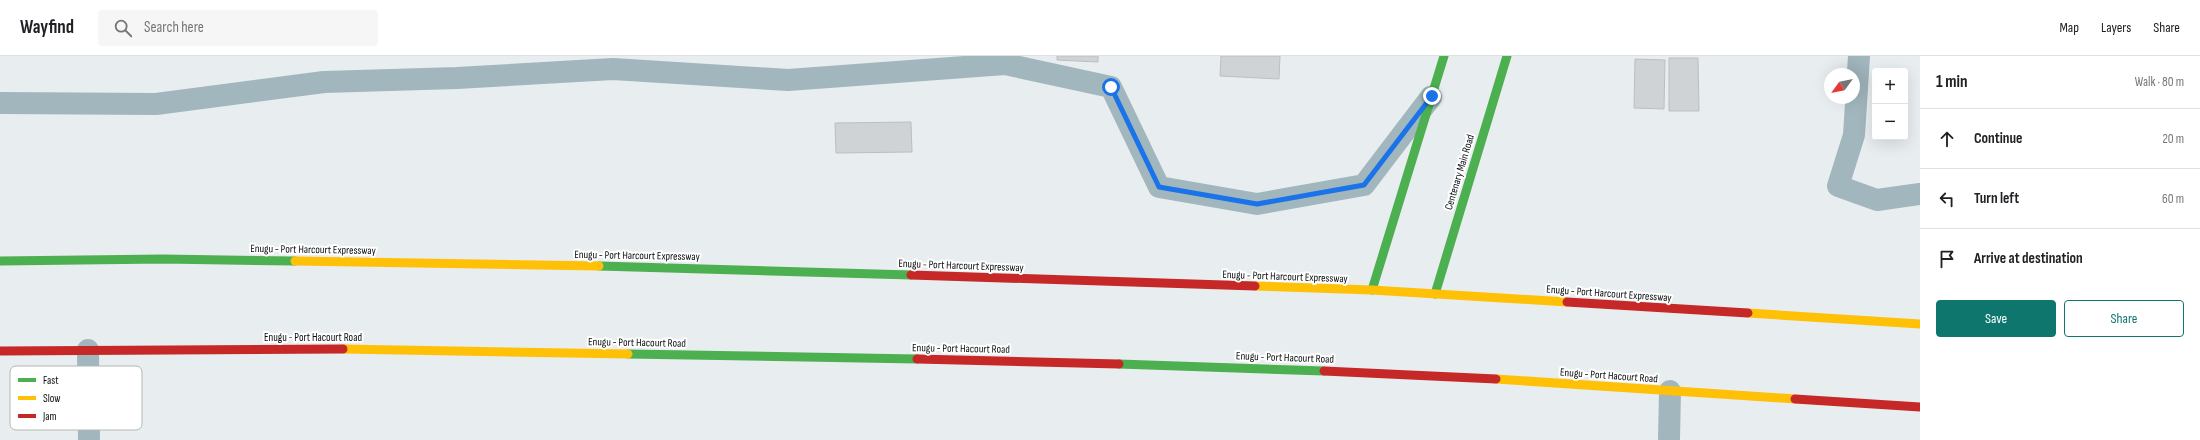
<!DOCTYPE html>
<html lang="en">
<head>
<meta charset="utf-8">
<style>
	:root { --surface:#fff; --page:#f6f6f6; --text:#202124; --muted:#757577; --line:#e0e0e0; --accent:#0f766e }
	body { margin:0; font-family:"Sofia Sans Condensed",sans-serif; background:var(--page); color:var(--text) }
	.controls { position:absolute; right:12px; top:12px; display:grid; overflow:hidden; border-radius:4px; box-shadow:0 4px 16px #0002 }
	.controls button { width:36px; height:36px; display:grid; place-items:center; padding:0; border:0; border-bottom:1px solid var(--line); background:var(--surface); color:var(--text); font:20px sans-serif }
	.compass { position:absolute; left:1824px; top:12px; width:36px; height:36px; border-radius:50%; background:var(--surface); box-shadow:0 4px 16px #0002; rotate:237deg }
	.stop { position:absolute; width:12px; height:12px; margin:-9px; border:3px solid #1a73e8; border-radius:50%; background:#fff }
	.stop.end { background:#1a73e8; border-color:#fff; box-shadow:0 1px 4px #0008 }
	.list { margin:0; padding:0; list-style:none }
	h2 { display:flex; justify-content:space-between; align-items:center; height:52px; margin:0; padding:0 16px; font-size:17px }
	h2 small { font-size:13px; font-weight:400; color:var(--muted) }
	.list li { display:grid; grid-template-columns:26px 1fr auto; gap:12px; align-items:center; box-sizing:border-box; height:60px; padding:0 16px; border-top:1px solid var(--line) }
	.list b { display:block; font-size:15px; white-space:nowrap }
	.list em { font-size:13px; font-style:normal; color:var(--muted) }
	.actions { display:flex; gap:8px; padding:12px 16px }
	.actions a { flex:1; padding:9px 0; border:1px solid var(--accent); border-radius:4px; text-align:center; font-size:14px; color:var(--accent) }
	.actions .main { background:var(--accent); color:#fff }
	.icon { flex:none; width:22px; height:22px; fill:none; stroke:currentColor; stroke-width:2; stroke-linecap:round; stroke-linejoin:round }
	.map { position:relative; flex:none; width:1920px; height:384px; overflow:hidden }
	header { display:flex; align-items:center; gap:24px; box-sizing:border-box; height:56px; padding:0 20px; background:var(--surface); border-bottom:1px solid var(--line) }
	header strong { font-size:19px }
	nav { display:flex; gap:22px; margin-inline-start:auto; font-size:14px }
	.search { width:280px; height:36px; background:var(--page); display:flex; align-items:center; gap:10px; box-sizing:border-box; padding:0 14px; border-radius:4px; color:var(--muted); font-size:15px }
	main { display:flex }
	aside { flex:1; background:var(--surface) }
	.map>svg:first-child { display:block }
	.building { fill:#d0d3d6; stroke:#bcbfc2 }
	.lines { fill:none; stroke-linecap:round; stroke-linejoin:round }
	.street { stroke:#a1b7bd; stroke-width:22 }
	.fast { stroke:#4caf50; stroke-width:9 }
	.slow { stroke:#ffc107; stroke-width:9 }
	.jam { stroke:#c62828; stroke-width:9 }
	.route { stroke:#1a73e8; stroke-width:5 }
	.labels { text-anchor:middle; stroke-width:4; stroke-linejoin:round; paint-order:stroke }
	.street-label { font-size:11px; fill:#090c0e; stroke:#fff }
	.key { fill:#fff; stroke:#b5b6b7; stroke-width:1 }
	.key-label { font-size:11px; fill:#090c0e }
</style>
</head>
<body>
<header>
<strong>Wayfind</strong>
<div class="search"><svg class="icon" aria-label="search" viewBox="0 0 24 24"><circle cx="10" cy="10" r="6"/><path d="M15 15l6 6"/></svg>Search here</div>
<nav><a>Map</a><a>Layers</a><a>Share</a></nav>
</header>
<main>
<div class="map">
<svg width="1920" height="384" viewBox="0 0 1920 384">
	<rect width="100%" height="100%" fill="#e8edf0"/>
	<path class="building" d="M1057,0H1098V6L1057,4Z
		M1221,0H1280L1279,23L1220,20Z
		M1669,2H1698L1699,55H1669Z
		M1635,3L1665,4L1664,53L1634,52Z
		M911,66L912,96L836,97L835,67Z"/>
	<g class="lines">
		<path class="street" d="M1859,0L1854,79L1838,130L1877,144L1920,138
			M0,47L156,48L324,26L457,22L613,13L788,24L1005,8L1111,31L1159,131L1257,148L1364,129L1431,41
			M88,294L89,384
			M1669,384L1670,335"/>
		<path class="fast" d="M0,205L163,203L295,205
			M599,210L911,219
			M1372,234L1444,0
			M1435,238L1507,0
			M628,298L917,303
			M1119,308L1324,315"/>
		<path class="slow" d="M295,205L599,210
			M1255,230L1372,234L1567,246
			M1748,257L1920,268
			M343,293L628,298
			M1496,323L1795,343"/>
		<path class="jam" d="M911,219L1255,230
			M1567,246L1748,257
			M0,295L343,293
			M917,303L1119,308
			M1324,315L1496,323
			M1795,343L1920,351"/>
	</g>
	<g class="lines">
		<path class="route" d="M1111,31L1159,131L1257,148L1364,129L1432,40"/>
	</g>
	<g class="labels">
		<g class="street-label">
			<text transform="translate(1459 116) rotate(-73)" y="4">Centenary Main Road</text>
			<text transform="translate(313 193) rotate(1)" y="4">Enugu - Port Harcourt Expressway</text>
			<text transform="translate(637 199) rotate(1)" y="4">Enugu - Port Harcourt Expressway</text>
			<text transform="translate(961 209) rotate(2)" y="4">Enugu - Port Harcourt Expressway</text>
			<text transform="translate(1285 220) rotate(2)" y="4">Enugu - Port Harcourt Expressway</text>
			<text transform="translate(1609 237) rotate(4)" y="4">Enugu - Port Harcourt Expressway</text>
			<text x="313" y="285">Enugu - Port Hacourt Road</text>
			<text transform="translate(637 286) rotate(1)" y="4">Enugu - Port Hacourt Road</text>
			<text transform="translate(961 292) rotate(1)" y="4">Enugu - Port Hacourt Road</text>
			<text transform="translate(1285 301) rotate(2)" y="4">Enugu - Port Hacourt Road</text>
			<text transform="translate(1609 319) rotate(4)" y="4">Enugu - Port Hacourt Road</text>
		</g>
	</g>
	<rect x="10" y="310" width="132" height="64" rx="6" class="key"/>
	<rect x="18" y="322" width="18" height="4" fill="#4caf50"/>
	<rect x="18" y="340" width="18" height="4" fill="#ffc107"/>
	<rect x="18" y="358" width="18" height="4" fill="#c62828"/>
	<g class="key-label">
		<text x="43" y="328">Fast</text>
		<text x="43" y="346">Slow</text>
		<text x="43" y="364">Jam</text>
	</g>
</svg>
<div class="controls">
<button>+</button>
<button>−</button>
</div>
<svg class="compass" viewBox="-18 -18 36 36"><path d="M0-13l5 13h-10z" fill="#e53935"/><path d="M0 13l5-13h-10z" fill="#757577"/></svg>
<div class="stop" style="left:1111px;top:31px"></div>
<div class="stop end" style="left:1432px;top:40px"></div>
</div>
<aside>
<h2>1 min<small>Walk · 80 m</small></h2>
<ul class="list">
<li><svg class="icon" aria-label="ahead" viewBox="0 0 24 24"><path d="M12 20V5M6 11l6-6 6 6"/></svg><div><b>Continue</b></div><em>20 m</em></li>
<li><svg class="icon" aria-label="left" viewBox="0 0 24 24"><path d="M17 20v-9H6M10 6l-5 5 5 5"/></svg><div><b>Turn left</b></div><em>60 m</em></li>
<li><svg class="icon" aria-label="arrive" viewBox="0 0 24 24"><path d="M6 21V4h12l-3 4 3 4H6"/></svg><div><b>Arrive at destination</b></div></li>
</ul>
<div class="actions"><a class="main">Save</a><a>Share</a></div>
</aside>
</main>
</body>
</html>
